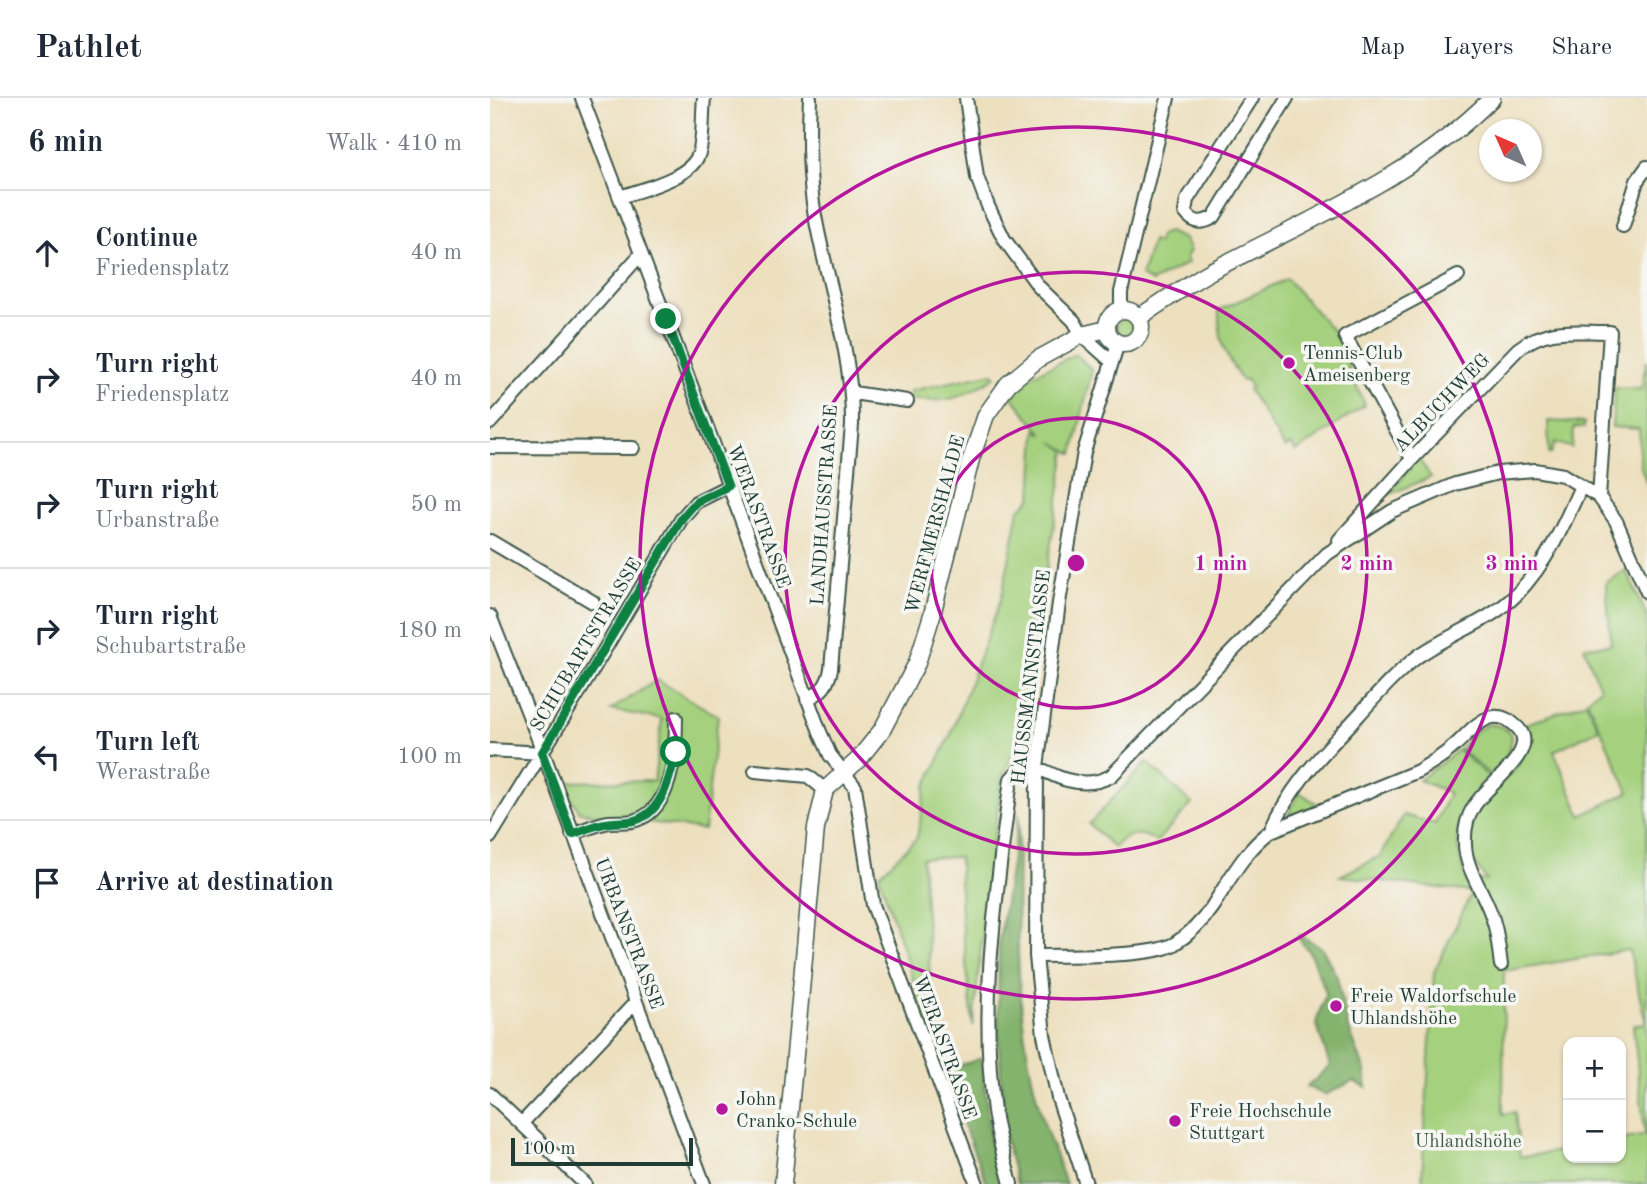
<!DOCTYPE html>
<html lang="en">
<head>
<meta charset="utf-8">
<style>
	:root { --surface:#fff; --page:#f6f6f7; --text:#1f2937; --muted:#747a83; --line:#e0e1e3 }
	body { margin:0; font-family:"Old Standard TT",serif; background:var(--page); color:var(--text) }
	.controls { position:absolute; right:21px; bottom:21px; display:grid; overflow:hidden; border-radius:14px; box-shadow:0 2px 5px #0004 }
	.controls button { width:63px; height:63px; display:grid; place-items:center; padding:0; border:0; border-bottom:2px solid var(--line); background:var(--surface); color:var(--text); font:35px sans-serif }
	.compass { position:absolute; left:989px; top:21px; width:63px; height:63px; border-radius:50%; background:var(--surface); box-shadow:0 2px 5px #0004; rotate:315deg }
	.scale { position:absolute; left:21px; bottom:18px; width:182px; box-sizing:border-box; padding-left:7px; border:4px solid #1f3d34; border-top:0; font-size:19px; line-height:24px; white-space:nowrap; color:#1f3d34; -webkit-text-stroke:5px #f6f6f2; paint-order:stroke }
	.stop { position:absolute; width:21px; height:21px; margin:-16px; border:5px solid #0b8043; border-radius:50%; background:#fff }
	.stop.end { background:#0b8043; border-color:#fff; box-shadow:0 2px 7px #0008 }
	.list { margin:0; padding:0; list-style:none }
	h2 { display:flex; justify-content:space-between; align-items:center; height:91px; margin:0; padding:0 28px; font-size:30px }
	h2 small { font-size:23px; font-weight:400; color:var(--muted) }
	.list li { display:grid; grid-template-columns:46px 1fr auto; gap:21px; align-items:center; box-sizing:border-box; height:126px; padding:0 28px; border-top:2px solid var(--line) }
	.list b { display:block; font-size:26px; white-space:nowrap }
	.list p { margin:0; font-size:23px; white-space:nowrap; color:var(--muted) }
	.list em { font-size:23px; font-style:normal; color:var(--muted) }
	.icon { flex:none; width:38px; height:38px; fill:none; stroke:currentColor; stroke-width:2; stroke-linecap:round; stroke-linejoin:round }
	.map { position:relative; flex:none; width:1157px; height:1086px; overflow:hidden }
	header { display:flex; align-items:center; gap:42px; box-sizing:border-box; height:98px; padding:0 35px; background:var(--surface); border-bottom:2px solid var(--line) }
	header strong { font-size:33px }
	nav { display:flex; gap:38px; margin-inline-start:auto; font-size:24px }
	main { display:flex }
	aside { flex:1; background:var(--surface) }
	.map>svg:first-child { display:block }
	.green { fill:#a5d17e; stroke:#628759; stroke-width:2; fill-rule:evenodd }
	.forest { fill:#84b36d; stroke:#527850; stroke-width:2 }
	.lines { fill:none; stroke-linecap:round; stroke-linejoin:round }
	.minor-casing { stroke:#3e5549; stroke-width:16 }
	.tertiary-casing { stroke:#3e5549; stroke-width:19 }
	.minor { stroke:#fff; stroke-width:12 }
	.tertiary { stroke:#fff; stroke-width:16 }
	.route { stroke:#0b8043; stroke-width:9 }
	.ring { fill:none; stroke:#b5179e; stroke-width:3.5 }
	.poi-dot { fill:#b5179e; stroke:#f6f6f2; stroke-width:2.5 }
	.labels { text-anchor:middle; stroke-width:7; stroke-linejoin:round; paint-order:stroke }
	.poi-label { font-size:19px; fill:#1f3d34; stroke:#f6f6f2; text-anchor:start }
	.street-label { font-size:19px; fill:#1f3d34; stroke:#f6f6f2 }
	.park-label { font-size:19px; fill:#3a5b43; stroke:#f6f6f2 }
	.centre { fill:#b5179e; stroke:#f6f6f2; stroke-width:3.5 }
	.ring-label { font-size:21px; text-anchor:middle; font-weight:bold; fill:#b5179e; stroke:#f6f6f2; stroke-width:7; stroke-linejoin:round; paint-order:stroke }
</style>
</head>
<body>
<header>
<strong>Pathlet</strong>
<nav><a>Map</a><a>Layers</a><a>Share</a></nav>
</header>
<main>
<aside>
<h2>6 min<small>Walk · 410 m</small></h2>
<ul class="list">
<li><svg class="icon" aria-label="ahead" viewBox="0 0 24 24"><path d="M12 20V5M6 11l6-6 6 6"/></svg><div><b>Continue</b><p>Friedensplatz</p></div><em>40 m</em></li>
<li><svg class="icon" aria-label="right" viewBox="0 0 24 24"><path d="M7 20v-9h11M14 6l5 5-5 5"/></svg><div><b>Turn right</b><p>Friedensplatz</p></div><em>40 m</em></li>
<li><svg class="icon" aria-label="right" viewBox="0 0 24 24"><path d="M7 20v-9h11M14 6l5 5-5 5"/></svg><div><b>Turn right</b><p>Urbanstraße</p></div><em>50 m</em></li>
<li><svg class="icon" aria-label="right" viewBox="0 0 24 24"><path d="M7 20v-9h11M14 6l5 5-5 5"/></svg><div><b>Turn right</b><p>Schubartstraße</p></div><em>180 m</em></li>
<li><svg class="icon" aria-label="left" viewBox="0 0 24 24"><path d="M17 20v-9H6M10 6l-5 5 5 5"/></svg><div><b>Turn left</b><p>Werastraße</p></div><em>100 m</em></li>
<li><svg class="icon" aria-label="arrive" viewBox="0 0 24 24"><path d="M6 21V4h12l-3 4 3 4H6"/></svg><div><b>Arrive at destination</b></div></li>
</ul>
</aside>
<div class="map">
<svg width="1157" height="1086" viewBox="0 0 1157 1086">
	<rect width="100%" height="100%" fill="#f6f6f2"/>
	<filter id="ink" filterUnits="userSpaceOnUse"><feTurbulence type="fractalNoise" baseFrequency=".0143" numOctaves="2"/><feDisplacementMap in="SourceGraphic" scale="14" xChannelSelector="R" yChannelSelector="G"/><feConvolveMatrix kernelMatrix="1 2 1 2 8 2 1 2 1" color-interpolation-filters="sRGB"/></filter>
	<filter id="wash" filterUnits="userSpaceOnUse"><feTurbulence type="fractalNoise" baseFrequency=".00686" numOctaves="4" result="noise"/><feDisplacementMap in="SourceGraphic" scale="28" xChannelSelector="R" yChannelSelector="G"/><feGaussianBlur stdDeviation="1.57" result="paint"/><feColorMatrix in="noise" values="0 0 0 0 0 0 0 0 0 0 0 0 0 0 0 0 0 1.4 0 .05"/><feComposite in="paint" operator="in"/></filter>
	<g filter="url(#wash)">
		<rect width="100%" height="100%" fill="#ede0bf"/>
		<path class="green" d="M678,134L694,141L700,153L696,159L698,165L662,184L651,178L662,143L668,145L670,137Z
			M797,181L844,234L856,257L860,274L875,307L806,354L801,346L795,350L758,291L761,289L756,281L752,283C734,255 729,247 729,212Z
			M627 229a8 8 0 1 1 16 0a8 8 0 1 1-16 0Z
			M586,256L602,272L583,356L563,344L576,353L529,641L512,680L497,789L483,928L471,819L469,759L432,760L445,950L389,777L427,740L436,688L461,636L512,498L529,412L542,399L546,332L553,336L521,298L536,280Z
			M1157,262V387L1150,366L1149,331L1122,329L1125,290L1151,291Z
			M502,275L505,278L503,280C472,300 457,306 420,301V293Z
			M1058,323L1094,325V330L1084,329L1082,350L1065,344L1062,354L1059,356Z
			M928,360L941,379L898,397Z
			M1136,472L1157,518V1086H934L932,1079L944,874L982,794L850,778L890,758L914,717L945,726L959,695L929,682L968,652L999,679C962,717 959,747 983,793L991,782H997L981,761L979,738L986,710L1029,666L1033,627L1096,604L1109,631L1064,653L1091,718L1139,694L1097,602L1110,590L1094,549L1121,546L1116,485ZM1139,852L1156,925L1143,927L1155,1037L1131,1042V1060H1078V1052L1030,1059L1025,1014L1013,1016L1014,873Z
			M167,582L228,618L214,732L90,714L71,684L164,683L172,621L121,612Z
			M998,626C1038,630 1018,660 1000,677L970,651L982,636Z
			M657,664L702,706L666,744C651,732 635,735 624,750L599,726Z
			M809,694L829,707L802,718L799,715Z"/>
		<path class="forest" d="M529,715C526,816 523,928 554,1025C561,1046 569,1066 576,1086H527L515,1040L508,930L509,842Z
			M810,837L832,850L847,879L858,929L875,973L877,990L863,983L835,997L817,989L840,968L826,925L836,894L819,853L809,841Z
			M492,960L501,1049L511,1086H497L452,973Z"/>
	</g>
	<g filter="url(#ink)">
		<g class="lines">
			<g class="minor-casing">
				<path id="minor" d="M92,0L220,337L330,634L340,657L365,689L383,807L487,1086
					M476,0L487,79L498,108L514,141L549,189L584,223L592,237L621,263
					M762,0L697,102L695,114C704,126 712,126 724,119L797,0
					M130,99C152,91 202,80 209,55C214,39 212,17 214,0
					M1133,128L1147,83L1157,69
					M631,212V194L678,0
					M363,295L417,303
					M0,325L151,156
					M0,349L143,350
					M922,361L855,238L968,178
					M849,442L922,361L1028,251C1058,228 1084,234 1120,234L1109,399
					M0,443L103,504
					M0,518L44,630L214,1086
					M317,601C332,594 338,587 341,571L362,327C363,257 339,192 326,123C318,83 318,40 320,0
					M0,652L52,655
					M265,673L318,678L335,692
					M781,733C801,686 833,656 867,619C886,598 905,576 927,559C959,536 998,525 1026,497C1057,465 1074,427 1091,388
					M82,736C94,732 106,726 119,724C128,723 138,725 146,722C183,711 186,651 186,620
					M0,739L96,583L192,420L206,404L238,388
					M546,858C577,857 660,860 684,846C700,836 712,824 722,809C740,781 754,753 781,733L928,673C940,666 952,659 963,649C982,633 1001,602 1028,630C1051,654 994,688 983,710C978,718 975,730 975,740C973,772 997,796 1004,825C1008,838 1009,853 1011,867
					M0,996L95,1086
					M32,1025L145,905
					M521,1086C515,1062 507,1037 504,1013C489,902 507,791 521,681C540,656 555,677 577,682C592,686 608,685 621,678L837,456L902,413L965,386L1008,375L1045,372L1073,377L1109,399L1126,423L1157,494
					M596,1086L568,1000L554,937L546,858L547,669L569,505L594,354L628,245"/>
			</g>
			<g class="tertiary-casing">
				<path id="tertiary" d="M617 229a17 17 0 1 1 34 0a17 17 0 1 1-34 0Z
					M649,219C673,204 696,187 721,173C819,121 923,80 1002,0
					M293,1086L326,730L335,692L368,662L392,632L427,565L442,517L481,361L496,317L518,286L548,261L592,237L617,231"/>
			</g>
			<use href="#minor" class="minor"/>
			<use href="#tertiary" class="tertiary"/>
		</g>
	</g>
	<g class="lines" filter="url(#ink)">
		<path class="route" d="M176,221L238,388L206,404L192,420L52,655L82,736C94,732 106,726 119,725C128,723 137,725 146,722C173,714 180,678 186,654"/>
	</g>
	<g class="ring">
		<circle cx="586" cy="465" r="145"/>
		<circle cx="586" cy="465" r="291"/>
		<circle cx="586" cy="465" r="436"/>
	</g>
	<g class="poi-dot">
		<circle cx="799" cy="265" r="7"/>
		<circle cx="846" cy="908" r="7"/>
		<circle cx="232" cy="1011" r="7"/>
		<circle cx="685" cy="1023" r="7"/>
	</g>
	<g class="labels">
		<g class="poi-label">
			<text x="813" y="261">Tennis-Club<tspan x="813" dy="22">Ameisenberg</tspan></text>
			<text x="860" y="904">Freie Waldorfschule<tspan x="860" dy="22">Uhlandshöhe</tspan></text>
			<text x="246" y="1007">John<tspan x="246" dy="22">Cranko-Schule</tspan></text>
			<text x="699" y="1019">Freie Hochschule<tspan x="699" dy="22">Stuttgart</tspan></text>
		</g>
		<g class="street-label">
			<text transform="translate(951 304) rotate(-46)" y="7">ALBUCHWEG</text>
			<text transform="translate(333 407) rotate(-86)" y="7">LANDHAUSSTRASSE</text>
			<text transform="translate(270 418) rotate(70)" y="7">WERASTRASSE</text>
			<text transform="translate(444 426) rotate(-75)" y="7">WERFMERSHALDE</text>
			<text transform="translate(95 546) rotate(-59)" y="7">SCHUBARTSTRASSE</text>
			<text transform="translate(540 579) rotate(-83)" y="7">HAUSSMANNSTRASSE</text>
			<text transform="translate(140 835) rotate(69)" y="7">URBANSTRASSE</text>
			<text transform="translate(456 949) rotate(70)" y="7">WERASTRASSE</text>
		</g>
		<g class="park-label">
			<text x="978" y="1049">Uhlandshöhe</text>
		</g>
	</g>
	<circle cx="586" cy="465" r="10" class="centre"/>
	<g class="ring-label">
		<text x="731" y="472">1 min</text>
		<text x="877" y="472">2 min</text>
		<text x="1022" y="472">3 min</text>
	</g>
</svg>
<div class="controls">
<button>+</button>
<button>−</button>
</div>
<svg class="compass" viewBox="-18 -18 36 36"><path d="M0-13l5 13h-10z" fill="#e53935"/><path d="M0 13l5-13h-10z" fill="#747a83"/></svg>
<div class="scale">100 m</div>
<div class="stop" style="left:186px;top:654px"></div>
<div class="stop end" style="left:176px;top:221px"></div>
</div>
</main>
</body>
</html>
